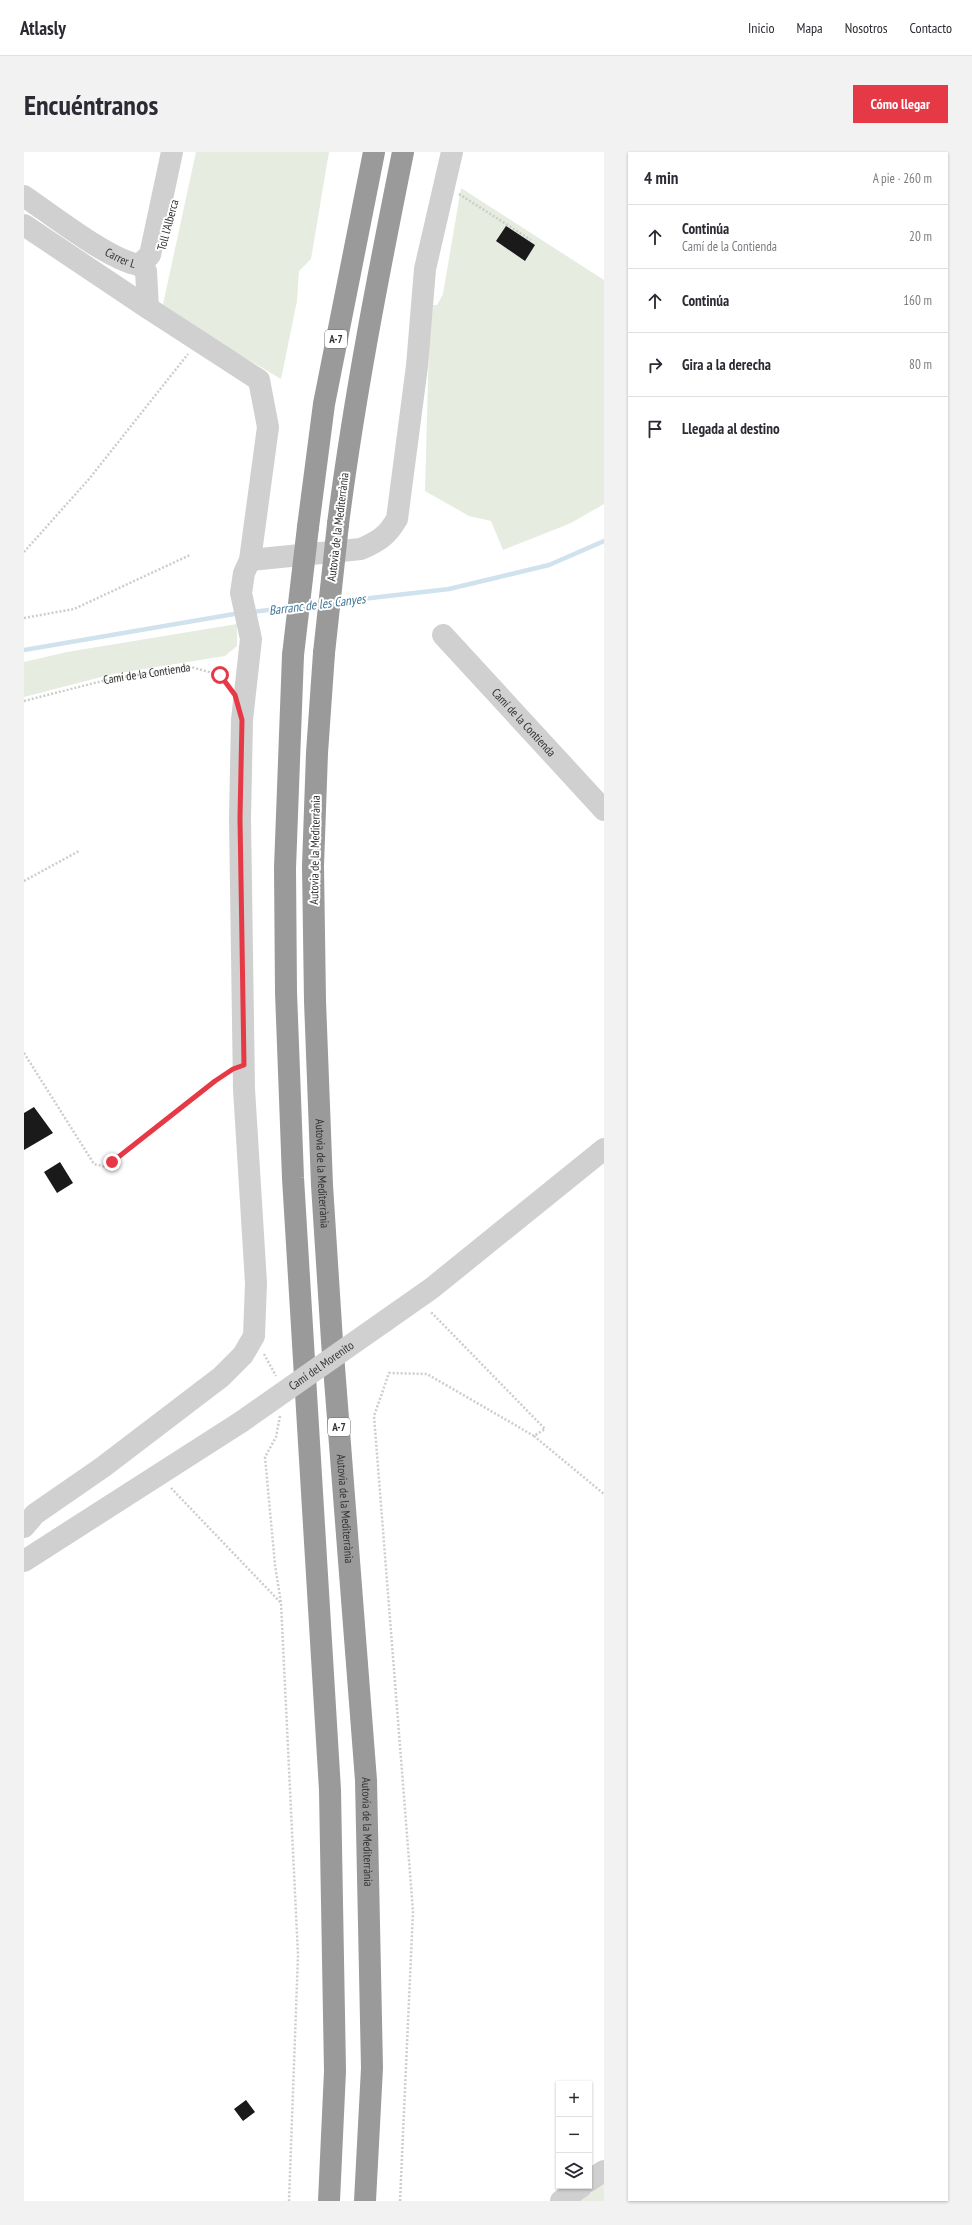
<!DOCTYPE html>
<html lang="es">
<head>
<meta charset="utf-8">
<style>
	:root { --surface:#fff; --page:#f2f2f3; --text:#2b2b33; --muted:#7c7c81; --line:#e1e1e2; --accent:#e63946 }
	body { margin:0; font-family:"PT Sans Narrow",sans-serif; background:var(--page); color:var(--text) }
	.controls { position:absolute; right:12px; bottom:12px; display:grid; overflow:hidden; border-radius:0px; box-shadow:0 1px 3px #0004 }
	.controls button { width:36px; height:36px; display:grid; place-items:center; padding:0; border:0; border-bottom:1px solid var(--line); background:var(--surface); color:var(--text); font:20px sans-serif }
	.stop { position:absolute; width:12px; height:12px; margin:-9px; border:3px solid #e63946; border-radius:50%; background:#fff }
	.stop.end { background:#e63946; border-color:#fff; box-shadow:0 1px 4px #0008 }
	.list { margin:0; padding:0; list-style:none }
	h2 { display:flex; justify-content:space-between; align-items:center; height:52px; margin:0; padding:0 16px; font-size:17px }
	h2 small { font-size:13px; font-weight:400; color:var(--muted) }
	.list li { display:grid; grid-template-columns:26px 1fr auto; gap:12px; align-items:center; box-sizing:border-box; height:64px; padding:0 16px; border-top:1px solid var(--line) }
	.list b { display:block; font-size:15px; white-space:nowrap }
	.list p { margin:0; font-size:13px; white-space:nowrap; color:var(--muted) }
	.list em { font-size:13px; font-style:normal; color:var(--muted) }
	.icon { flex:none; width:22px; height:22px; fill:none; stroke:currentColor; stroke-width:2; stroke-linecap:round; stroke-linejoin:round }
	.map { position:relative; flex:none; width:580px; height:2049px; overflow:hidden; border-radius:0px }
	header { display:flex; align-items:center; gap:24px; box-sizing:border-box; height:56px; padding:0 20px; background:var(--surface); border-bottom:1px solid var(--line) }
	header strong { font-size:19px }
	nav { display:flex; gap:22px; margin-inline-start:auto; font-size:14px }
	.intro { display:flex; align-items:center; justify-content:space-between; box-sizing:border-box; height:96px; padding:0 24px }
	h1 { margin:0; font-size:28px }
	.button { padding:10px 18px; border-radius:0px; background:var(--accent); color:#fff; font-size:14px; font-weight:700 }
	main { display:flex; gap:24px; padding:0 24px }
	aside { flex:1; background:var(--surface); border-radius:0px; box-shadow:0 1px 3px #0004 }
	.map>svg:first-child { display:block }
	.green { fill:#e6ecdf }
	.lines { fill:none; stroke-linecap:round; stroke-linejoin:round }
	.stream { stroke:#cfe2ee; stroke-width:4.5 }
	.building { fill:#1a1a1a }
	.path { stroke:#cdcdcd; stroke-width:2.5; stroke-dasharray:2 2; stroke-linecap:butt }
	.minor { stroke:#d0d0d0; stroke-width:22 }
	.highway { stroke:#9a9a9a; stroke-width:22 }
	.minor-bridge { stroke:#d0d0d0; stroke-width:22 }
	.highway-bridge { stroke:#9a9a9a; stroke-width:22 }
	.route { stroke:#e63946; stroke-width:5 }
	.labels { text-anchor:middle; stroke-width:4; stroke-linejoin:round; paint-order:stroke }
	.shield { fill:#fff; stroke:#707070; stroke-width:1 }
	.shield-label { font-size:11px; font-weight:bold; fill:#333 }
	.street-label { font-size:12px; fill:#333; stroke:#fff }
	.water-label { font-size:13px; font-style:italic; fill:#3f7597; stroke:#fff }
</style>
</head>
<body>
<header>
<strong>Atlasly</strong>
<nav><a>Inicio</a><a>Mapa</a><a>Nosotros</a><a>Contacto</a></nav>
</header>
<div class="intro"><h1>Encuéntranos</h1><a class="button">Cómo llegar</a></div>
<main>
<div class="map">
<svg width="580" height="2049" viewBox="0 0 580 2049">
	<rect width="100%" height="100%" fill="#fff"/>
	<path class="green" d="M172,0H305L287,107L275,119L273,149L257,227L138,157Z
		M437,36L580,128V352L547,371L479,398L467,369L445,364L401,339L405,193L409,153H413L419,142Z
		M213,472V494L201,504L89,522L0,545V510L43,500Z
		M580,2033V2049H554Z"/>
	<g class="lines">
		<path class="stream" d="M312,450L425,437L525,413L580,389
			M281,453L299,451
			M227,460L269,455
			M0,498L216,461"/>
	</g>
	<path class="building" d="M482,74L511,93L501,109L472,89Z
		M10,955L29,981L0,998V961Z
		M36,1010L49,1031L33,1041L20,1020Z
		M222,1948L231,1960L219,1969L210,1957Z"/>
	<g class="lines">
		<g class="path">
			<path d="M435,42L507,88"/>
			<path d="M0,400L65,327L164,202"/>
			<path d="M0,466L50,457L166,403"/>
			<path id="s1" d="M0,549L86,527L167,515L196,523L204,533"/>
			<path d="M0,729L55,699"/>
			<path d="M0,901L70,1012L82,1015L203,921"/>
			<path d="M240,1202L252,1224"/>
			<path d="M256,1264L252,1285L241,1305L251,1413L257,1451"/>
			<path d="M510,1284L580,1342"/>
			<path d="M147,1336L257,1451L274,1803L265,2049"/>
			<path d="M376,2049L389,1759L350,1264L365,1221L403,1222L510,1284L521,1277L406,1159"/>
		</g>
		<g class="minor">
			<path id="s2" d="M0,44C28,63 85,108 115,113L126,103L148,0"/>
			<path d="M0,73L124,156"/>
			<path d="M226,408L337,397C355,389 363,384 373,367L393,214L401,117L428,0"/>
			<path id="s3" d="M419,483L580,658"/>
			<path d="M361,1169L408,1136L580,997"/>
			<path d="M0,1375L11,1362L79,1315L197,1225L219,1203L230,1184L232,1131L220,937L216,666L218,568L227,487L217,441L220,421L226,408L244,275L235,228L124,156L122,119L115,113"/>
			<path d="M0,1409L217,1270"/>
			<path d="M565,2029L580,2019"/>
			<path d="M537,2049L558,2034"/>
		</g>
		<g class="highway">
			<path d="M314,372C330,247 354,124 379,0"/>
			<path d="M284,375L300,252L350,0"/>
			<path id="s4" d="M300,501L293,601L289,714L291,849L298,1033L308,1189L342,1628L348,1916L341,2049"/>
			<path d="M269,503L261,716L262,840L269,1026L306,1638L311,1919L305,2049"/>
		</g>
		<path class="minor-bridge" id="s5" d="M217,1270L361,1169"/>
		<path class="highway-bridge" d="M300,501L314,372
			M269,503L284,375"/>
	</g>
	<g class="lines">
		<path class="route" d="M88,1010L191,929L209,917L220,913L216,666L218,568L211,543L196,523"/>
	</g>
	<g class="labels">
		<g class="shield">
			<rect x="301" y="178" width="22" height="18" rx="3"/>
			<rect x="304" y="1266" width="22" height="18" rx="3"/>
		</g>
		<g class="shield-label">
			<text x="312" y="191">A-7</text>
			<text x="315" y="1279">A-7</text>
		</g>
		<g class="street-label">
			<text transform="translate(144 73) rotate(-75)" y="4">Toll l'Alberca</text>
			<text dy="4" stroke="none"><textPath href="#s2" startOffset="115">Carrer L</textPath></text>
			<text transform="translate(314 375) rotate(-83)" y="4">Autovia de la Mediterrània</text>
			<text dy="4" stroke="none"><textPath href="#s1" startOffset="126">Camí de la Contienda</textPath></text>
			<text dy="4" stroke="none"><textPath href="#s3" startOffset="119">Camí de la Contienda</textPath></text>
			<text transform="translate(291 698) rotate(-89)" y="4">Autovia de la Mediterrània</text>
			<text dy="4" stroke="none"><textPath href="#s4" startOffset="521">Autovia de la Mediterrània</textPath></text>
			<text dy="4" stroke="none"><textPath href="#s5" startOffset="98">Camí del Morenito</textPath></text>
			<text dy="4" stroke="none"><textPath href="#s4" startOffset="857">Autovia de la Mediterrània</textPath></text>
			<text dy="4" stroke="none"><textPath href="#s4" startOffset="1181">Autovia de la Mediterrània</textPath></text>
		</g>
		<g class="water-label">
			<text transform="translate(293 452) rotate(-7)" y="5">Barranc de les Canyes</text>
		</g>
	</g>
</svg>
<div class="controls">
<button>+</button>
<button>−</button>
<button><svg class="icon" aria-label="layers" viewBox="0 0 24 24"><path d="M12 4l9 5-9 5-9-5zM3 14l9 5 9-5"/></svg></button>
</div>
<div class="stop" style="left:196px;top:523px"></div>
<div class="stop end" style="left:88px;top:1010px"></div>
</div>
<aside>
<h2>4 min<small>A pie · 260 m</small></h2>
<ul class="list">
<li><svg class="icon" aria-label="ahead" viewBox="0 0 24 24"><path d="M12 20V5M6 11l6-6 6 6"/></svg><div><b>Continúa</b><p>Camí de la Contienda</p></div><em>20 m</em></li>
<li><svg class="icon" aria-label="ahead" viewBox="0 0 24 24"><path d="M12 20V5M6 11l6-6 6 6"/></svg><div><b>Continúa</b></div><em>160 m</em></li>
<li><svg class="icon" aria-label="right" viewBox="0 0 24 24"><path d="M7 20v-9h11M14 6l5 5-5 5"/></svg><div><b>Gira a la derecha</b></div><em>80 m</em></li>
<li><svg class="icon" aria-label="arrive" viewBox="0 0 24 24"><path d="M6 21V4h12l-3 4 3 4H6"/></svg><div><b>Llegada al destino</b></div></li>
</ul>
</aside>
</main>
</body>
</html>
